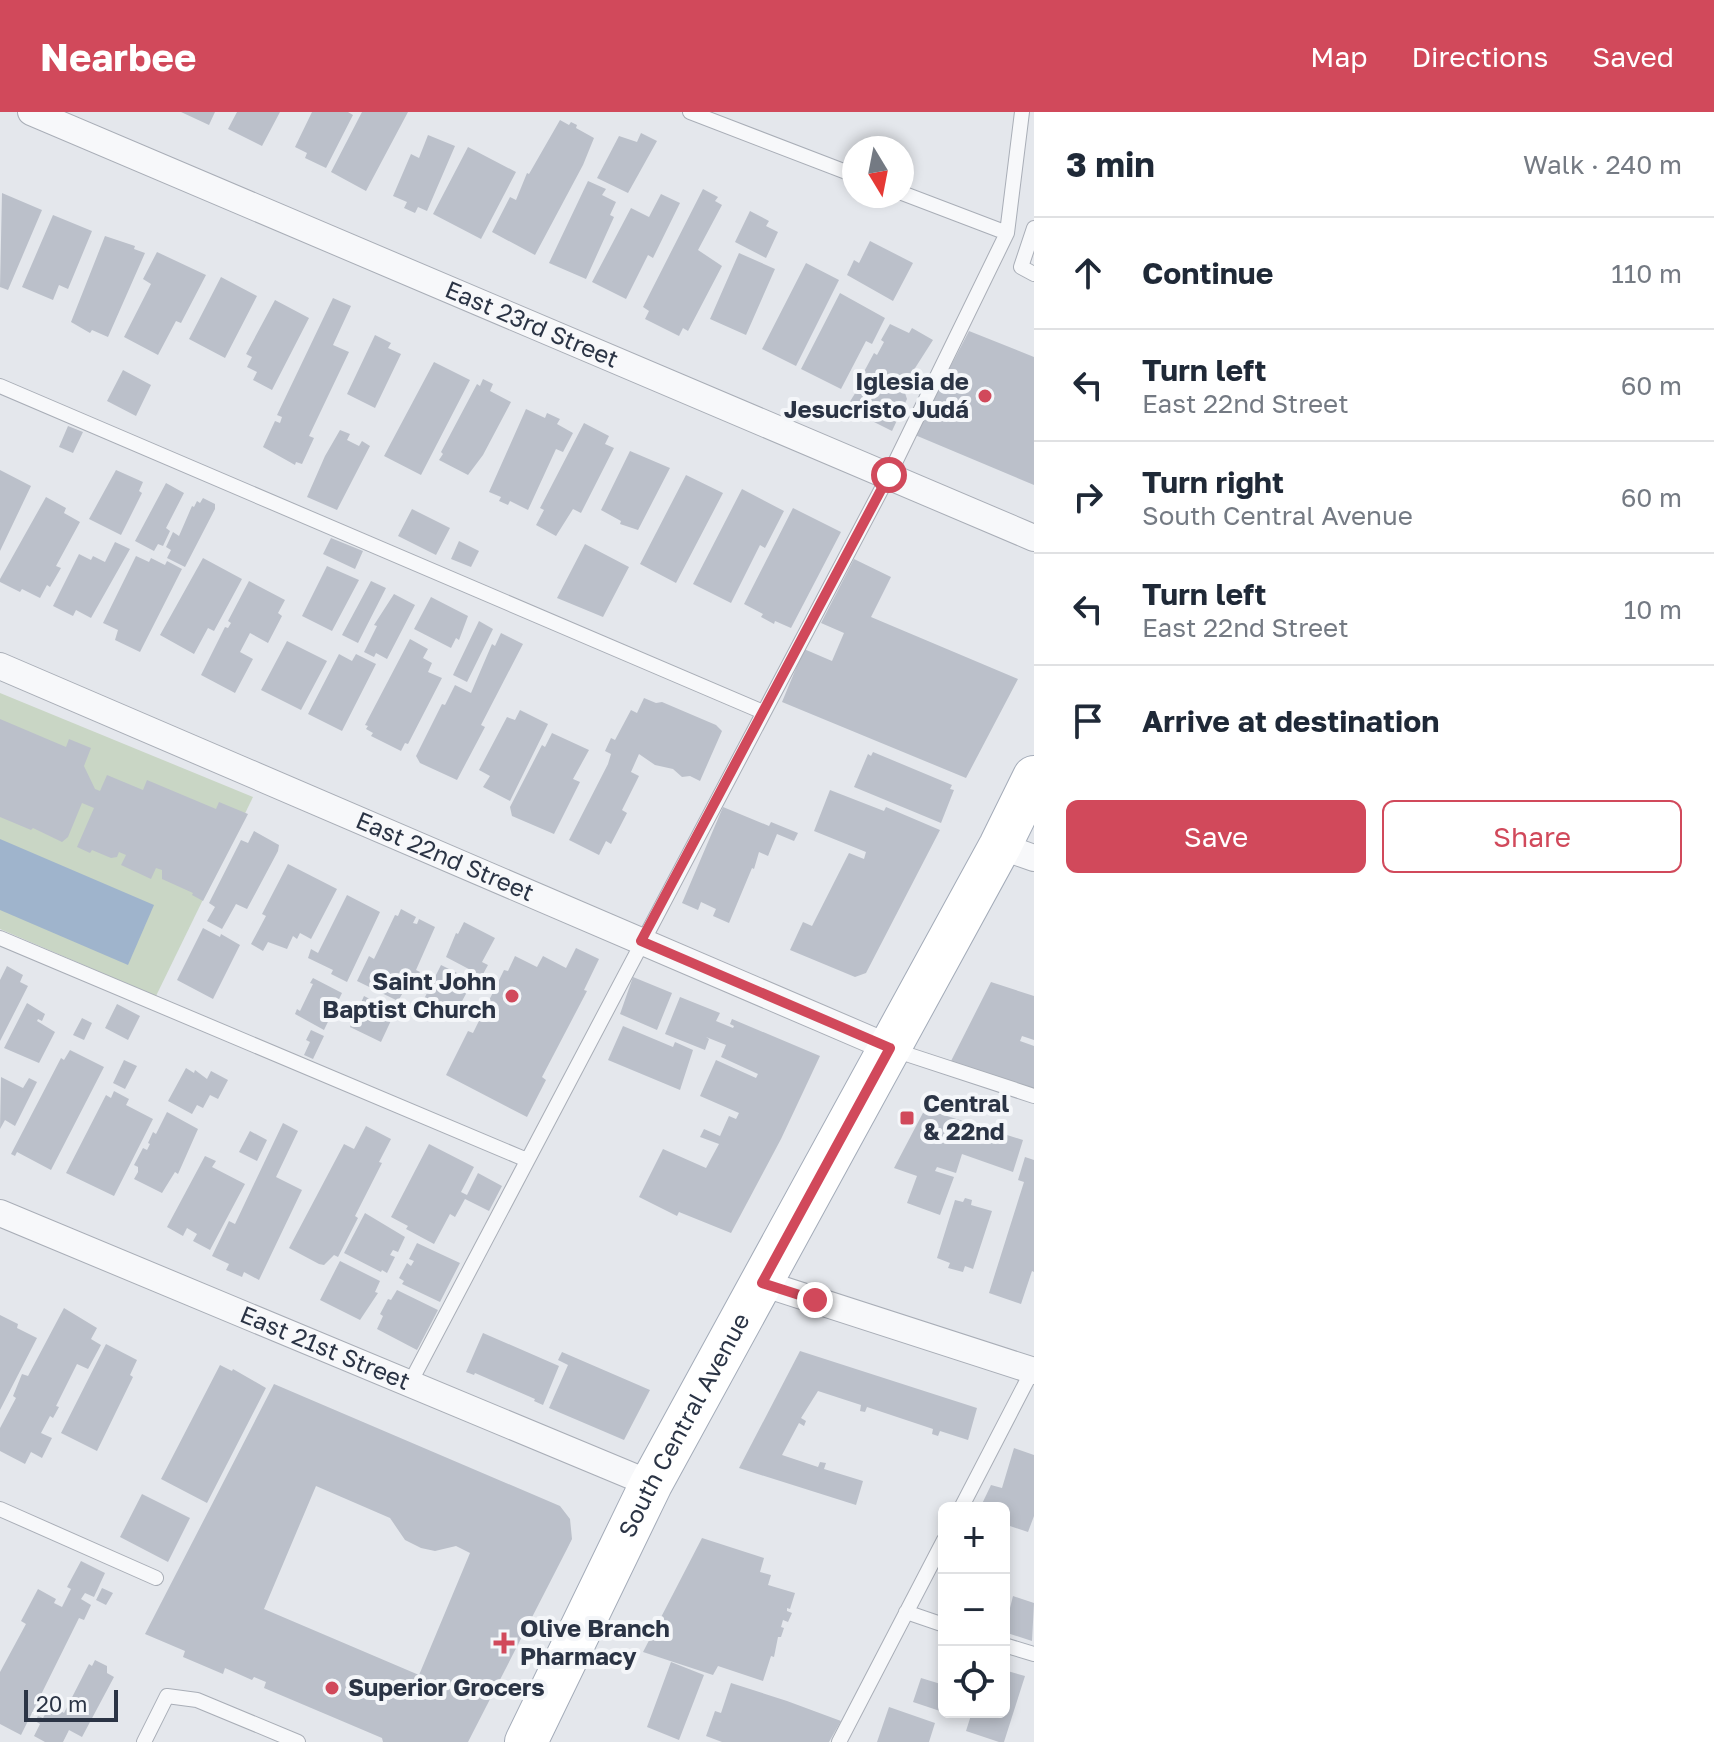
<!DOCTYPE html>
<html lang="en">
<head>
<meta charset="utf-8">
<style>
	:root { --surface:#fff; --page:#f2f2f3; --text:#1f2937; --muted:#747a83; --line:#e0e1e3; --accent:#d1495b }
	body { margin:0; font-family:"Golos Text",sans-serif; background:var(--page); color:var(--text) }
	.controls { position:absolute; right:24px; bottom:24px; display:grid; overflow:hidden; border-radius:12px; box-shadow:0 4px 12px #0003 }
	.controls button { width:72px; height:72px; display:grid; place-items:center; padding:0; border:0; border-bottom:2px solid var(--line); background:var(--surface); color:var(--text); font:40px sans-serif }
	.compass { position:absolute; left:842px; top:24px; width:72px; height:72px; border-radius:50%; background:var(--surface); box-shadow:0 4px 12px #0003; rotate:170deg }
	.scale { position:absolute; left:24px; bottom:20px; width:94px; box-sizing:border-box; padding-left:8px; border:4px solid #2b3445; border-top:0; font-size:22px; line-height:28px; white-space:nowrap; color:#2b3445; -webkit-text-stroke:6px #f4f6f9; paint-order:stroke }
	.stop { position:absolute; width:24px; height:24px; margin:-18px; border:6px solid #d1495b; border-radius:50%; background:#fff }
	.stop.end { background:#d1495b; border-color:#fff; box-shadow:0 2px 8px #0008 }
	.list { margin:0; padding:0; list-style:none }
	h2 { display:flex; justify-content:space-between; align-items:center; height:104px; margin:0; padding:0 32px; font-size:34px }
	h2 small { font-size:26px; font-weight:400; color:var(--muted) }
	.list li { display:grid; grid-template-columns:52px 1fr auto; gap:24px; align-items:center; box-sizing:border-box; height:112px; padding:0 32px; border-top:2px solid var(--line) }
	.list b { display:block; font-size:30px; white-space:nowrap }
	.list p { margin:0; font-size:26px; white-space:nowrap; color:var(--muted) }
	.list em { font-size:26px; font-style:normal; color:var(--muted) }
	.actions { display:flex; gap:16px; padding:24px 32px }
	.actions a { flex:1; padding:18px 0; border:2px solid var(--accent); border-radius:12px; text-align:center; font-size:28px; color:var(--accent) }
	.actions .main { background:var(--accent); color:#fff }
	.icon { flex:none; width:44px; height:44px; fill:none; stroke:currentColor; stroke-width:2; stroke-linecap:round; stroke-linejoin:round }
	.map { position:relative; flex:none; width:1034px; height:1630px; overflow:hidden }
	header { display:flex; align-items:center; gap:48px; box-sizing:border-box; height:112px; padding:0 40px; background:var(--accent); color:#fff }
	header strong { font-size:38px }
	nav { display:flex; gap:44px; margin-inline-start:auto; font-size:28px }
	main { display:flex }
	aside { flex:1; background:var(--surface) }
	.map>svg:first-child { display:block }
	.green { fill:#c9d6c5 }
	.water { fill:#9fb4cc }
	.building { fill:#bbc0ca; fill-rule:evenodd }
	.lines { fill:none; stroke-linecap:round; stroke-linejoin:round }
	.lane-casing { stroke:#a9aeb7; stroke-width:16 }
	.street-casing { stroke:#a9aeb7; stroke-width:28 }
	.primary-casing { stroke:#a3abb8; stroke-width:44 }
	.lane { stroke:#f7f8fa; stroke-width:14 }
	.street { stroke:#f7f8fa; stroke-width:26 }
	.primary { stroke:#fff; stroke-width:42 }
	.route { stroke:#d1495b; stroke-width:10 }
	.poi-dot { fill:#d1495b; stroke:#f4f6f9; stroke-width:3 }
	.labels { text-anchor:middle; stroke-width:8; stroke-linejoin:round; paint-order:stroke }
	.street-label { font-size:24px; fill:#2b3445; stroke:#f4f6f9 }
	.poi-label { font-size:24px; font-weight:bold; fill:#2b3445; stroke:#f4f6f9; text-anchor:start }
</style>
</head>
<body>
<header>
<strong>Nearbee</strong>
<nav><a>Map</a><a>Directions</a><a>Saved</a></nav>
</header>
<main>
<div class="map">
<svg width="1034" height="1630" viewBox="0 0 1034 1630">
	<rect width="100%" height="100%" fill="#e4e7ec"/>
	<path class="green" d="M0,581L253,685L156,884L0,817Z"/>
	<path class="water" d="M0,727L154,793L128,853L0,798Z"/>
	<path class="building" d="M181,0H215L209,13Z
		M237,0H280L262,34L228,17Z
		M312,0H348L353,3L326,56L305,46L307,41L295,35Z
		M362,0H408L366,79L331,60Z
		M560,8L569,13L571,10L577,13L576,16L594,26L583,53L535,143L492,120L510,85L516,88L527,61L529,62Z
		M641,21L657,29L628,81L597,66L619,24L637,30Z
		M428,23L455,34L427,99L418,95L415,101L404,96L407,90L393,84L411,42L419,46Z
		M468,35L516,60L481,127L433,102Z
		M588,69L606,77L602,83L616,90L610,103L614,105L586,167L549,151Z
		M703,77L718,85L715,89L722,93L698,138L722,154L688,219L683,216L679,224L645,207L649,199L643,195Z
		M2,81L42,98L8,178L0,175Z
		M661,82L680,91L653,146L648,143L626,187L592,170L631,96L649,105Z
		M750,99L769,109L766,114L778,120L766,146L735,130Z
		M53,103L92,119L68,177L59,173L53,188L22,175Z
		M105,124L135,134L134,137L145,141L108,225L92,218L90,221L71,210Z
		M870,129L913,151L893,189L847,163L854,148L859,151Z
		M157,140L206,163L181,211L176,209L158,243L124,225L151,172L143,167Z
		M739,141L775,157L746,223L710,207Z
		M806,151L839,168L796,254L762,237Z
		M221,165L257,184L225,246L189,227Z
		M840,181L885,206L872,232L866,229L841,277L801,257Z
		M333,186L351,194L333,233L349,240L309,324L314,326L302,352L296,350L295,353L263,335L275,309L280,311L282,305L277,303Z
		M275,188L309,206L272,278L253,268L257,260L247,255L252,245L246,242Z
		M890,212L909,221L912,216L933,228L910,264L913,266L905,281L907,287L892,319L846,296L862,270L859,269L874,241L877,243L884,230L881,228Z
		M969,219L1034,245V373L915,323Z
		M375,223L391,231L388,236L401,242L375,296L347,282Z
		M434,250L470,268L421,363L384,344Z
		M123,258L151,273L136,304L107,289Z
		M483,267L493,272L490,279L511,290L483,343L468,363L439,348L443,342L441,340L477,272L480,274Z
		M526,297L545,306L547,301L560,307L557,312L573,321L563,340L556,337L528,398L510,389L508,393L499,389L501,385L489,380Z
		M584,311L609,324L605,332L614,336L581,401L573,397L556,424L536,413L544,398L540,396Z
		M68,314L83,320L73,341L59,335Z
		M340,318L350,322L347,328L359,334L362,329L370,334L337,398L307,385L325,344Z
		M630,339L670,356L638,418L620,412L621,409L601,398Z
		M0,358L31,374L0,439Z
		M116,358L143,370L139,379L142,381L121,423L89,407Z
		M686,363L723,381L676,471L640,452Z
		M166,371L184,381L166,416L170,419L163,434L158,432L154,439L135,429Z
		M742,377L784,399L765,436L760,433L731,491L693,472Z
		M46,385L66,396L64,401L80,410L56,454L61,456L50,475L47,473L40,486L22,477L20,480L0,470V467Z
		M203,386L215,392V397L185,455L167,446L171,438L166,435L173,420L179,424L192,394L194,395L197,389L200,391Z
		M793,396L841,420L791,516L775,509L774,512L761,505L763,502L744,492Z
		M412,397L450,416L436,443L398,424Z
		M331,426L363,439L355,457L323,442Z
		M459,429L479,439L471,455L451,447Z
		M115,430L130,437L91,506L76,498L73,504L53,494L79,442L91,448L93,444L105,450Z
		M585,432L629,455L603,505L557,486Z
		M136,444L149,450L151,446L165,453L167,449L182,457L140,540L115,528L118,518L103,511Z
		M203,446L242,467L214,519L208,516L194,542L160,523Z
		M854,447L891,465L871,505L1018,567L966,666L782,590L804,537L832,549L844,521L821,511Z
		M327,454L359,468L332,519L302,504Z
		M249,469L285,488L278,501L282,504L268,531L250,521L240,540L253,547L235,581L201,563L225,515L228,516L231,511L228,509Z
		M371,469L386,476L358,531L342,523Z
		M394,482L415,493L387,547L376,541L374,545L364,540L377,514L374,513Z
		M431,485L468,504L459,528L456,526L451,536L414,517Z
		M479,509L493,517L467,570L453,563Z
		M501,521L523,532L481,613L485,615L457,668L420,651L416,644L442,592L445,593L455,573L471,581L492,532L495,534Z
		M410,527L428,537L423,546L432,551L428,560L442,566L408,632L405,631L401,639L371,624L373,621L366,617L368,614L365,613Z
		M287,529L327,549L301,598L261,578Z
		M339,542L352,549L356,542L376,552L342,619L308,602Z
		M644,586L656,591L662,590L716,613L722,619L700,669L690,664L682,665L673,657L655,653L639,642L631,660L639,664L622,698L627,701L611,732L606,729L599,743L569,728L608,652L611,642L605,639L611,626L615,628L631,598L637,601Z
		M520,598L548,612L510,689L483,675L490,664L479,658L507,605L515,608Z
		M0,607L66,635L69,627L91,636L84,654L95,677L100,679L107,663L143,678L147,668L216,697L219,690L248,702L203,789L192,783L193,781L162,767V758L156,756L151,767L121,753L126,743L119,740L117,745L111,746L92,738L90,741L77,735L94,696L82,691L68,725L62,730L33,716L31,718L0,705Z
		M552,621L589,638L573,667L580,670L554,722L512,704L510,695L542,633L545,635Z
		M873,640L952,673L950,677L954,678L941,711L854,675L868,642L871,644Z
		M830,678L884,699L886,695L940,718L866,861L855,865L790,838L803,810L812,814L849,741L864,747L866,740L814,719Z
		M723,695L769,714L771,710L798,721L794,729L777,722L768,744L759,740L754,757L752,756L729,811L713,804L716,797L701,790L698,798L682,791Z
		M254,719L279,733L278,739L247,797L236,792L222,817L207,809L215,795L209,791L241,728L248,731Z
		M288,752L337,777L311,827L300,821L297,827L293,824L287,837L268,830L263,839L251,832L266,804L262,802Z
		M347,783L380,800L347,870L331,862L333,858L308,846L311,837L318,841Z
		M401,797L416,805L413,811L417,812L419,807L435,815L416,858L420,860L415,869L411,867L398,889L357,869L369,844L374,847L395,803L398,804Z
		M464,810L495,826L482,850L488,853L482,864L446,845L456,821L458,822Z
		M203,816L220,825L221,822L240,833L213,887L177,868Z
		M576,836L599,847L584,878L587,879L542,965L546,968L527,1005L446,963L468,919L473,921L504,858L508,859L515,844L537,855L543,844L566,856Z
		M441,853L473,869L461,891L466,894L460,906L424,887Z
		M7,854L23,863L20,870L28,874L0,929V868Z
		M633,865L672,881L657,918L620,902Z
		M313,866L342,881L324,918L295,902L297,897L300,899L313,872L310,871Z
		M991,870L1034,884V928L1022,924L1020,929L1034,934V981L949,953Z
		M364,884L395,900L381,930L350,915Z
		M680,885L720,901L716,909L733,916L734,914L730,912L732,907L820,944L781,1027L731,1121L679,1100L677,1104L639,1085L663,1037L706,1056L719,1032L700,1025L704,1017L720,1024L729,1004L736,1007L739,1001L700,984L716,948L756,966L758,962L721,945L726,933L706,925L709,927L705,938L665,922Z
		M27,891L45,902L42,909L38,907L37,909L55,920L39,951L4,936Z
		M117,892L140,904L128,928L105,916Z
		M82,906L92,911L84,928L73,923Z
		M623,914L673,935L675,930L693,938L680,978L608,948Z
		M311,918L324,924L313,947L304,943L310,930L306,928Z
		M70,938L104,955L51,1058L17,1040L15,1044L11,1042L61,946L64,948Z
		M124,948L137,954L125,977L113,971Z
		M186,956L194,961L195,958L207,967L211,959L228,968L218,987L210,983L203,996L197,993L192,1002L168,989Z
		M1,965L23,976L29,966L37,970L15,1014L5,1008L0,1017Z
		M114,979L129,987L126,993L153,1007L114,1084L66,1061L106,983L111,986Z
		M925,997L1023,1028L1013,1060L962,1042L956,1061L937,1055L935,1059L954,1065L940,1103L907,1091L917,1064L894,1056Z
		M167,1000L198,1017L178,1062L175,1060L162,1081L134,1067L138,1060V1055L134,1053L143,1036L147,1038L150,1032L148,1031L153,1020L156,1022Z
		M283,1011L298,1019L276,1065L302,1078L259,1168L244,1160L242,1165L226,1158L229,1152L212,1144L229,1109L235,1112Z
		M366,1014L391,1027L379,1050L382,1051L355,1104L358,1106L338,1145L334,1143L324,1153L319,1152L289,1136L344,1032L354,1037Z
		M250,1019L267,1028L257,1049L239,1040Z
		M429,1032L474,1055L461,1080L467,1083L478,1061L502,1074L489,1099L465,1087L455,1105L450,1102L434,1132L406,1117L408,1114L391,1105Z
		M205,1044L216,1049L212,1055L245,1072L210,1138L193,1129L197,1122L187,1116L183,1124L167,1115Z
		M1025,1045L1034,1048V1160L1032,1159L1021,1192L989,1181L1024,1070L1018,1068Z
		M965,1086L972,1088L971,1093L992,1099L973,1157L965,1154L963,1160L948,1156L950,1151L937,1146L955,1088L963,1090Z
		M365,1101L405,1125L398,1140L393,1138L390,1143L395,1145L387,1161L382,1158L381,1160L344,1141Z
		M417,1131L460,1151L440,1190L402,1172L404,1169L399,1166L407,1151L411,1154L414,1149L409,1147Z
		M340,1149L380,1169L375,1180L378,1181L360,1208L320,1188Z
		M397,1178L438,1198L417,1238L377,1217L383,1204L380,1202L388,1187L391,1188Z
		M64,1196L97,1216L91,1227L101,1233L88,1257L77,1252L56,1294L59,1295L53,1306L50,1304L41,1321L52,1326L42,1346L31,1340L25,1352L0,1339V1316L16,1286L13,1284L22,1262L28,1264Z
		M0,1203L18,1212L17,1216L37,1226L0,1298Z
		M483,1221L559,1254L543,1293L534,1289L535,1287L475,1261L474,1263L466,1260Z
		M106,1232L137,1248L130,1263L133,1265L97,1339L61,1321Z
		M800,1239L977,1296L968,1328L940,1319L938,1324L932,1322L933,1317L867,1295L865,1300L860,1299L861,1293L818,1279L801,1306L806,1309L804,1314L799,1311L782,1343L818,1355L820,1350L826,1351L824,1357L863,1369L856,1393L739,1356Z
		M562,1240L650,1278L624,1328L549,1296L568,1253L558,1248Z
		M220,1253L232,1259L233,1257L266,1276L207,1391L161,1367Z
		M274,1272L560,1394L570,1407L572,1427L566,1439L468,1630H383L382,1626L264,1576L266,1570L254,1565L252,1568L225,1556L223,1562L183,1545L185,1539L145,1522ZM316,1374L390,1406L405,1428L421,1436L435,1439L456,1434L470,1441L419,1563L264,1497Z
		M1014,1336L1034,1343V1404L1028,1420L1004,1412V1396H980L991,1373L1002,1376Z
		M142,1382L190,1406L168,1450L120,1425Z
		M702,1426L764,1446L760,1460L771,1463L768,1473L795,1481L790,1497L787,1496V1499L792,1501L788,1510L783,1508L781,1515L784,1516L781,1525H778L774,1545L771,1544L763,1569L718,1554L713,1563L643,1540Z
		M81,1449L105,1461L94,1485L85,1481L81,1487L91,1493L84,1508L79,1506L21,1623L0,1612V1560L26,1512L21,1509L38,1477L56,1487L54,1491L62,1495L71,1477L67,1475Z
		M102,1476L113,1481L106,1493L96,1488Z
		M1013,1484L1034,1491L1032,1529L1004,1520Z
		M95,1548L107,1554V1561L114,1565L82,1625L69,1618L63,1630H45L34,1624L40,1612L35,1609L38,1604L43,1606L50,1593L64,1601L89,1552L92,1554Z
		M671,1550L704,1563L679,1628L647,1615Z
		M1004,1558L1025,1564L1004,1630H999L966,1619L972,1600H1004Z
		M921,1566L944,1573L943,1600L913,1590Z
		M731,1571L787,1589L841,1609L829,1630H722L706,1624L715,1599L721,1601Z
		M889,1595L935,1611L929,1630H877Z"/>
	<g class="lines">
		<g class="lane-casing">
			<path id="lane" d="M690,0L854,63
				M902,81L1007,121
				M1034,116L1021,155L1034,162
				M0,274L763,600
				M0,826L527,1048
				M894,938L1034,984
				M410,1271L889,363L1007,121L1022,0
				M961,1396L1032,1259
				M0,1397L156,1466
				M906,1500L944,1513
				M1004,1533L1034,1542
				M144,1630L167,1584L197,1588L298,1630
				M839,1630L944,1428"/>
		</g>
		<g class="street-casing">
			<g id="street">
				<path id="s1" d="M31,0L1034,426"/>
				<path id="s2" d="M0,554L890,936"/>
				<path d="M1000,734L1034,746"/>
				<path id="s3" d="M0,1101L651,1372"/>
				<path d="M762,1171L1034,1259"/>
			</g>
		</g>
		<g class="primary-casing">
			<g id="primary">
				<path id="s4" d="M526,1630L651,1372L1000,734L1034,665"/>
			</g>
		</g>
		<use href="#lane" class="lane"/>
		<use href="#street" class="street"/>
		<use href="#primary" class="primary"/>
	</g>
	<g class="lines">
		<path class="route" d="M815,1188L762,1171L890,936L641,829L889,363"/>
	</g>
	<g class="poi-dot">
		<circle cx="985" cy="284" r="8"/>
		<circle cx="512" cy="884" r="8"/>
		<rect x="899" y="998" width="16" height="16" rx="4"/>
		<path d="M500 1519h8v8h8v8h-8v8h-8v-8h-8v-8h8z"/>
		<circle cx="332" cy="1576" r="8"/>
	</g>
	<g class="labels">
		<g class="street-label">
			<text dy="8" stroke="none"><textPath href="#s1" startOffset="544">East 23rd Street</textPath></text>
			<text dy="8" stroke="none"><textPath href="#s2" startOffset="484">East 22nd Street</textPath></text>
			<text dy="8" stroke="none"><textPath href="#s3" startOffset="352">East 21st Street</textPath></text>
			<text dy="8" stroke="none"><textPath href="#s4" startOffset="354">South Central Avenue</textPath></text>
		</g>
		<g class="poi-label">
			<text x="969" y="278" text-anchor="end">Iglesia de<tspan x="969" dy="28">Jesucristo Judá</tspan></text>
			<text x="496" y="878" text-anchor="end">Saint John<tspan x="496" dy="28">Baptist Church</tspan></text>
			<text x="923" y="1000">Central<tspan x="923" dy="28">&amp; 22nd</tspan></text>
			<text x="520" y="1525">Olive Branch<tspan x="520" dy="28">Pharmacy</tspan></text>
			<text x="348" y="1584">Superior Grocers</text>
		</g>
	</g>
</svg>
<div class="controls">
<button>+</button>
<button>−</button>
<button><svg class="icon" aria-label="locate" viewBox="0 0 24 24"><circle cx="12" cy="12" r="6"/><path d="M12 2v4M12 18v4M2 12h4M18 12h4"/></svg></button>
</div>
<svg class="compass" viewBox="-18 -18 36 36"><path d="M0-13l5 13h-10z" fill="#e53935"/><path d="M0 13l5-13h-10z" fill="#747a83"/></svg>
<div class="scale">20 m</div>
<div class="stop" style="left:889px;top:363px"></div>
<div class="stop end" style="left:815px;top:1188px"></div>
</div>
<aside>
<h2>3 min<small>Walk · 240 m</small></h2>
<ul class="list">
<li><svg class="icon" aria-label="ahead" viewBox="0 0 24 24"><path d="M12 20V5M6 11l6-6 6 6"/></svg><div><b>Continue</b></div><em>110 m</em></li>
<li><svg class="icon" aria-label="left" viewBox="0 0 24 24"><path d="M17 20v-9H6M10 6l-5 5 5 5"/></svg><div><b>Turn left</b><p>East 22nd Street</p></div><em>60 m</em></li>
<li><svg class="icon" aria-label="right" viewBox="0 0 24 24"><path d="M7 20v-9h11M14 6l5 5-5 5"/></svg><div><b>Turn right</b><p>South Central Avenue</p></div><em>60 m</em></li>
<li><svg class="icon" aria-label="left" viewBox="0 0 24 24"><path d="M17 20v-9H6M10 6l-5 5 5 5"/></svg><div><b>Turn left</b><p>East 22nd Street</p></div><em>10 m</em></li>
<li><svg class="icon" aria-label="arrive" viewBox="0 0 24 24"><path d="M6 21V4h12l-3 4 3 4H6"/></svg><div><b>Arrive at destination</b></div></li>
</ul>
<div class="actions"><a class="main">Save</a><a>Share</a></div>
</aside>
</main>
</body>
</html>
